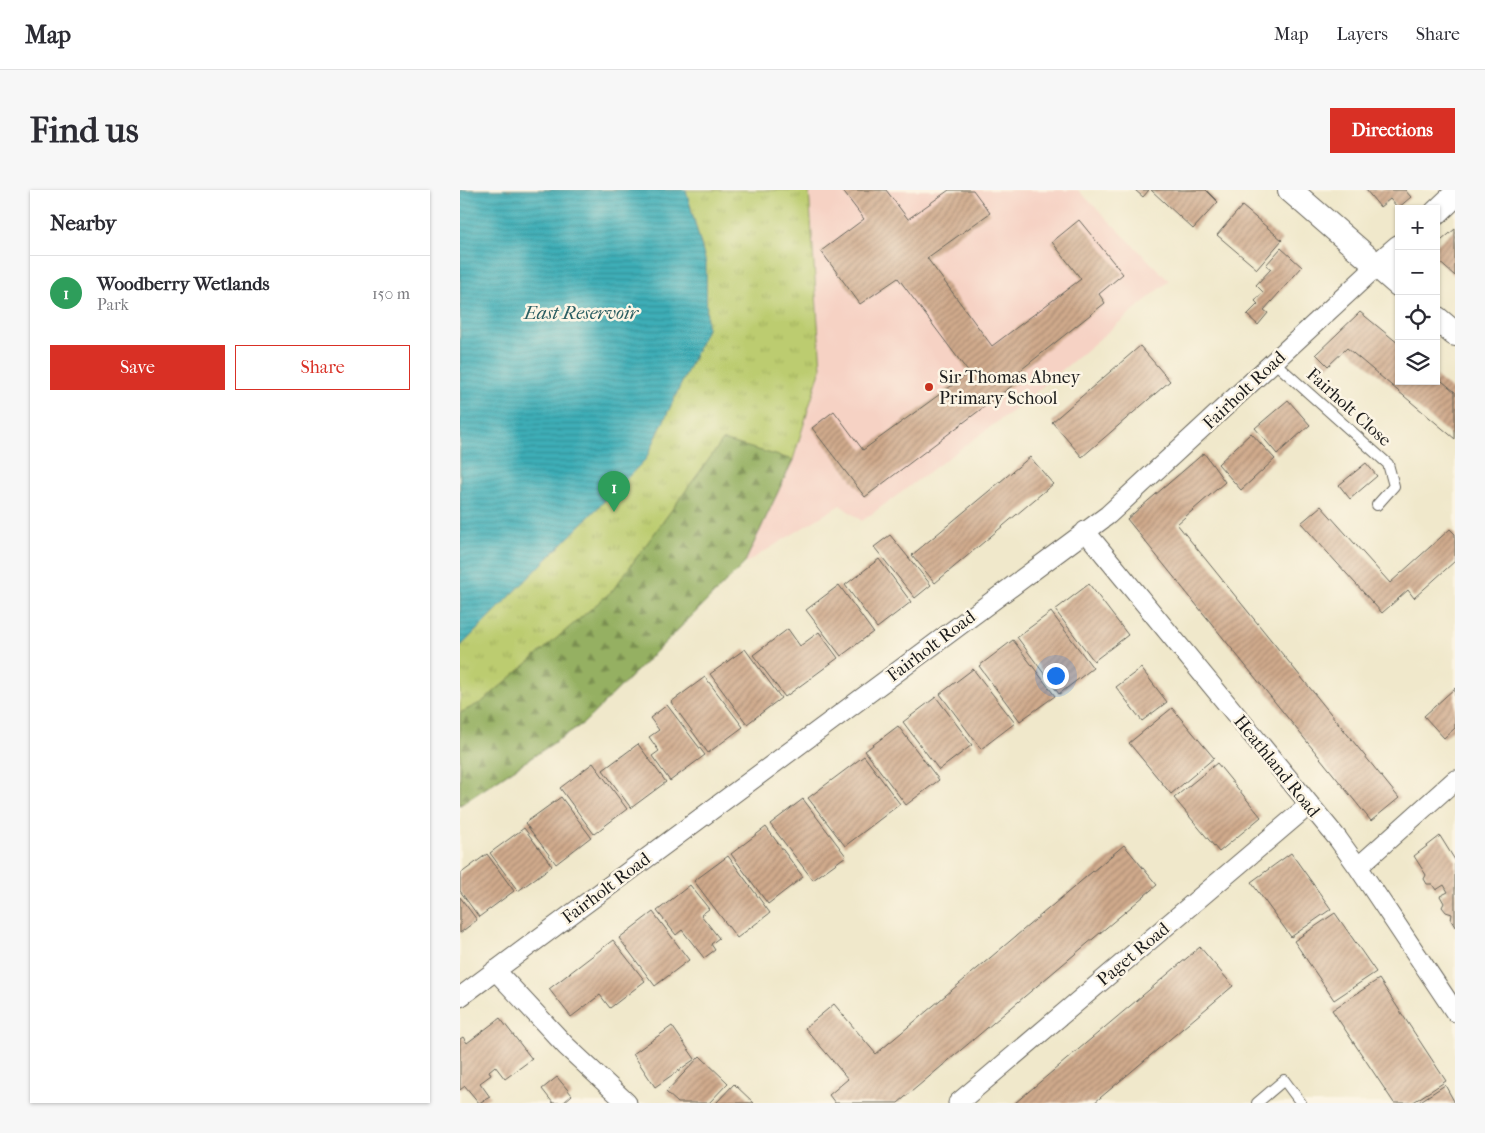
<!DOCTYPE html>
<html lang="en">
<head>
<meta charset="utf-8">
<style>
	:root { --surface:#fff; --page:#f7f7f7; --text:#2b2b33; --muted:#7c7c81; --line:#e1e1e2; --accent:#d93025 }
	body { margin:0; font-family:"IM FELL French Canon",serif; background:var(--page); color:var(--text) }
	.controls { position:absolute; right:15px; top:15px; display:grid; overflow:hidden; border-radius:0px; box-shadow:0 1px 4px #0004 }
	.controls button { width:45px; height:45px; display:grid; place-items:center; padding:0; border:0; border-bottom:1px solid var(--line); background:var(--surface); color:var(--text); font:25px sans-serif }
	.you { position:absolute; left:595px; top:485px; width:18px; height:18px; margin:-12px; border:4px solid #fff; border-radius:50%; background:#1a73e8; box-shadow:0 0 0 8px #1a73e833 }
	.badge { display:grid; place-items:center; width:32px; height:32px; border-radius:50%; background:var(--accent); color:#fff; font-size:16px; font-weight:700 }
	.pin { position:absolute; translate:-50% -41px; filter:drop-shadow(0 1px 2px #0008) }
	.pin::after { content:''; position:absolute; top:26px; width:18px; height:15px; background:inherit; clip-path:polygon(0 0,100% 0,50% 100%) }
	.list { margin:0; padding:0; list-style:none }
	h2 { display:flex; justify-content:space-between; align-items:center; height:65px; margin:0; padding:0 20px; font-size:21px }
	h2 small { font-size:16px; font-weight:400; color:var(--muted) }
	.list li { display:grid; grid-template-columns:32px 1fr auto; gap:15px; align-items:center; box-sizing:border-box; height:75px; padding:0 20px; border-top:1px solid var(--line) }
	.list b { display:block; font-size:19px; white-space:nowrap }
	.list p { margin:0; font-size:16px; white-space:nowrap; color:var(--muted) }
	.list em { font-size:16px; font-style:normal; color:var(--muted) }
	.actions { display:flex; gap:10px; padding:15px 20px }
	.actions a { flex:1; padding:11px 0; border:1px solid var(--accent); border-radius:0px; text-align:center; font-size:18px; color:var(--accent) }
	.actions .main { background:var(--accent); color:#fff }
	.icon { flex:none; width:28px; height:28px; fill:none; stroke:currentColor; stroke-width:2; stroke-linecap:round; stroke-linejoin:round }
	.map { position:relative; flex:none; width:995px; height:913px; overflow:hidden; border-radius:0px }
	header { display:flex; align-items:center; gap:30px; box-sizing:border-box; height:70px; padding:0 25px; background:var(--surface); border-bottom:1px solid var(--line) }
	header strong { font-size:24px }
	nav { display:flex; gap:28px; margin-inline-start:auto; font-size:18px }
	.intro { display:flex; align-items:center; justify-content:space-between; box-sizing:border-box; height:120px; padding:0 30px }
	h1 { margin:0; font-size:35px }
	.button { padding:12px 22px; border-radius:0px; background:var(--accent); color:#fff; font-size:18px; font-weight:700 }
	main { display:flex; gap:30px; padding:0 30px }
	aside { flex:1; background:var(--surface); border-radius:0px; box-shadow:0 1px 4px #0004 }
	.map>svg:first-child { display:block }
	.built { fill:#f6d2c4 }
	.grass { fill:url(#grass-tufts); stroke:#6c7446 }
	.forest { fill:url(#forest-firs); stroke:#58663f }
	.water { fill:url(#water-rules); stroke:#2c656a }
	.building { fill:url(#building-hatch) }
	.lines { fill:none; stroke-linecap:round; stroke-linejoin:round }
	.service-casing { stroke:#666359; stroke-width:12 }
	.minor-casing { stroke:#666359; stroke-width:21 }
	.tertiary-casing { stroke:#666359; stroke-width:26 }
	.service { stroke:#fff; stroke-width:10 }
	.minor { stroke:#fff; stroke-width:19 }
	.tertiary { stroke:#fff; stroke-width:24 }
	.poi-dot { fill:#c8321e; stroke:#fcf5e5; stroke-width:2 }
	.labels { text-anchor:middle; stroke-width:5; stroke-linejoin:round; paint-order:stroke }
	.poi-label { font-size:18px; fill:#1c1c1c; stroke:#fcf5e5; text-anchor:start }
	.street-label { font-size:18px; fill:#1c1c1c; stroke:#fcf5e5 }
	.water-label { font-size:19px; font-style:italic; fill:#2b5e62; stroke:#fcf5e5 }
</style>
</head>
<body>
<header>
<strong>Map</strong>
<nav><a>Map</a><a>Layers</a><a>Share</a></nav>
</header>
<div class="intro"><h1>Find us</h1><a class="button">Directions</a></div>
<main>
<aside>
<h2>Nearby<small></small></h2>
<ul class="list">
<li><span class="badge" style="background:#2e9e5b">1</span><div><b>Woodberry Wetlands</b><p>Park</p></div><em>150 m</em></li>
</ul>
<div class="actions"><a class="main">Save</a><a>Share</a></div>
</aside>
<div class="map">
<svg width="995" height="913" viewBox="0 0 995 913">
	<defs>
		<pattern id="grass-tufts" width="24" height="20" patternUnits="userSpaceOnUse" patternTransform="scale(1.25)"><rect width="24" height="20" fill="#bccc6f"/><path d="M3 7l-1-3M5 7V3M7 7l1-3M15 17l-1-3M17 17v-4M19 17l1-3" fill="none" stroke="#a1af60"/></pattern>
		<pattern id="forest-firs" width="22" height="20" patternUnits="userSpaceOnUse" patternTransform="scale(1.25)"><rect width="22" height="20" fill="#95b062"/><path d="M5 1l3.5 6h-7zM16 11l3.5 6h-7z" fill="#798e50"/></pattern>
		<pattern id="water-rules" width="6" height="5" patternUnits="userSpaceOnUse" patternTransform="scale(1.25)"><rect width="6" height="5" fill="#3daeb7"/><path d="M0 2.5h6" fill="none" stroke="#328d94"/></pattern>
		<pattern id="building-hatch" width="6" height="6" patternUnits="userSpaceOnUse" patternTransform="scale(1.25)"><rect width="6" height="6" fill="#d0aa8c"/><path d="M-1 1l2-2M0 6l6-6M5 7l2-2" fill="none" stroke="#a88a72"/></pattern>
	</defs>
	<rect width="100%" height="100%" fill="#fcf5e5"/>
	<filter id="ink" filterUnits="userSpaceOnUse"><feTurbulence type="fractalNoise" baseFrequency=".02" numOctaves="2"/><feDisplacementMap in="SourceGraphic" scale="10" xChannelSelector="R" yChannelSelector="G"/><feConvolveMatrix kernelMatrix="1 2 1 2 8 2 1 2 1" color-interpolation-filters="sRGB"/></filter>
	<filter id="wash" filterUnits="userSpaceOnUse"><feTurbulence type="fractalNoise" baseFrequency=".0096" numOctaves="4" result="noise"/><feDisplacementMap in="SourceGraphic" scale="20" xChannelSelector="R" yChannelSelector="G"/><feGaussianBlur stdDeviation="1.12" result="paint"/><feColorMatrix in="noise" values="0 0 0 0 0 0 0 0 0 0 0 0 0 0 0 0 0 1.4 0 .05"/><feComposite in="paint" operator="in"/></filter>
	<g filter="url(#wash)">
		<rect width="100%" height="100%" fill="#f0e8cb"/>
		<path class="built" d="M349,0H618L709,91L559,216L402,331L380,315L284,374L333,270L361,178Z"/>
		<path class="grass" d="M0,0H349L361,178L333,270L284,374L125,532L0,615Z"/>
		<path class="forest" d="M263,250L333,270L284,374L125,532L0,615V523L22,512L152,401Z"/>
		<path class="water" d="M0,0H226L246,73L247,139L186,269L0,457Z"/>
		<g id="blocks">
			<path class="building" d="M382,0H426L448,29L489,0H513L530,23L467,68L532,156L621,89L592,52L619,30L663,84L639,104L645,113L557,183L561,189L405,307L352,238L374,221L403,260L509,183L438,88L400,114L361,61L404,29Z
				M675,0H689L683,7Z
				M691,0H746L758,12L733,39Z
				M906,0H945L951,7L938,18L930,9L920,17Z
				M782,16L822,50L797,79L757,45Z
				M995,39V86L976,69V55Z
				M821,58L842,77L804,120L808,123L798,135L787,125L798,114L795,111L803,102L796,95L811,79L806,75Z
				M900,122L939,154V191H976V186L995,202V249L887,158L868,176L856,164Z
				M680,156L710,191L622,267L592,232Z
				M828,210L850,235L817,264L795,238Z
				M791,243L815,269L781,300L758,274Z
				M744,263L765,292L717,334L939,608L911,631L667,329Z
				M570,267L593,294L475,393L452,365Z
				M906,273L917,286L890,309L879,295Z
				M861,316L930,393L990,339L995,344V371L954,408L948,400L922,423L841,333Z
				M430,345L471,395L455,408L414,357Z
				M419,369L451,412L417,438L385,395Z
				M629,394L668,445L634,471L595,420Z
				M379,395L413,442L381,466L346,420Z
				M591,422L633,478L599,504L557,447Z
				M328,439L340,456L359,442L378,468L325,507L293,465Z
				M553,450L595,506L560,531L519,476Z
				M285,459L321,508L287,534L250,484Z
				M681,478L707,512L682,531L656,497Z
				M513,479L555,533L521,559L480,504Z
				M245,487L283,537L248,563L211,512Z
				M995,498V538L984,548L964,526Z
				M476,507L512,555L479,580L443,532Z
				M207,515L245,565L210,591L192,566L199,561L189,547L199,540L190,528Z
				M712,518L754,568L711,604L669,553Z
				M438,536L479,590L446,615L405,561Z
				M178,554L206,592L171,618L143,580Z
				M404,566L440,614L385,656L348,608Z
				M133,573L167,619L134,644L100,598Z
				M757,573L801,627L759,662L714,608Z
				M101,607L131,647L96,674L65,633Z
				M343,609L386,666L353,690L310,634Z
				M306,637L343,687L308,714L271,664Z
				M64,638L92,676L58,701L30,663Z
				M980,646L995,670V737L991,730L992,724L986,722L982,717L984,713L980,706L988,702L984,695L976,700L972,694H967L964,689L966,685L954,666Z
				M664,655L697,695L438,913H375L369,905L388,889L345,838L374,814L416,864Z
				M831,663L871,719L831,747L791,692Z
				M27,664L54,701L19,727L0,701V684Z
				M268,666L310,723L277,748L234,691Z
				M230,695L249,719L241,725L259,748L251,754L255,760L244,768L222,740L216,745L197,721Z
				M0,707L17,730L0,743Z
				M193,722L229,770L195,796L159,748Z
				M875,723L916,782L874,810L834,751Z
				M153,750L185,791L150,818L140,805L111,827L89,799Z
				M740,757L773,796L634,913H555Z
				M919,789L986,891L952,913H934L872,820Z
				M40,828L72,869L45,889L35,876L29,881L31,885L20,893L30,907L19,913L5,896L0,900V849L3,847L7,853Z
				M212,836L235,869L195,897L173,864Z
				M240,866L268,893L249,913H218L206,902Z
				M97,887L112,905L103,913H93L82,899Z
				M274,894L294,913H256Z
				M985,895L995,913H960L959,912Z"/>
		</g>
	</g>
	<g filter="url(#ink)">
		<use href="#blocks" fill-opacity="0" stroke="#666359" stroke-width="1"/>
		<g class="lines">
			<g class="service-casing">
				<path id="service" d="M814,172L928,274L934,296L917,315
					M797,913L824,890L841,913"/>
			</g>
			<g class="minor-casing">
				<path id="minor" d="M625,341L878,649L898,677L995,822
					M898,677L995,590
					M35,780L106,856L167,913
					M0,807L648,325L917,76
					M498,913L849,615"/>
			</g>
			<g class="tertiary-casing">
				<path id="tertiary" d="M830,0L939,95
					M976,23L995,5
					M917,76L939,57
					M976,128L995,144"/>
			</g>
			<use href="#service" class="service"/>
			<use href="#minor" class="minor"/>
			<use href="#tertiary" class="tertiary"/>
		</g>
	</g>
	<circle class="poi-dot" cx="469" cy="197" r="5"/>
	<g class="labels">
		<g class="poi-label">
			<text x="479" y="193">Sir Thomas Abney<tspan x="479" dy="21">Primary School</tspan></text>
		</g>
		<g class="street-label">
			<text transform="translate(784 200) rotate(-43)" y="6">Fairholt Road</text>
			<text transform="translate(889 217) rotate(42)" y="6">Fairholt Close</text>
			<text transform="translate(471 456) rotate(-37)" y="6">Fairholt Road</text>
			<text transform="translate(817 576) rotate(51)" y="6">Heathland Road</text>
			<text transform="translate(146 698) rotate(-37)" y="6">Fairholt Road</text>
			<text transform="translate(673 764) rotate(-40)" y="6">Paget Road</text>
		</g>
		<g class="water-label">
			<text x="121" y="129">East Reservoir</text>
		</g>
	</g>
</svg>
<div class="controls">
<button>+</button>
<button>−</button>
<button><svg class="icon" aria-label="locate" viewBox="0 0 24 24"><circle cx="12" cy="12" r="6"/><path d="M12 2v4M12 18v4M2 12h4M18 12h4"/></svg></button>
<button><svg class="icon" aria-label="layers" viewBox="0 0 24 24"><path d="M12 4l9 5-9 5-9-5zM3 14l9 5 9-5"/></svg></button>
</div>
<div class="you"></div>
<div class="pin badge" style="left:154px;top:322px;background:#2e9e5b">1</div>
</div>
</main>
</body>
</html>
